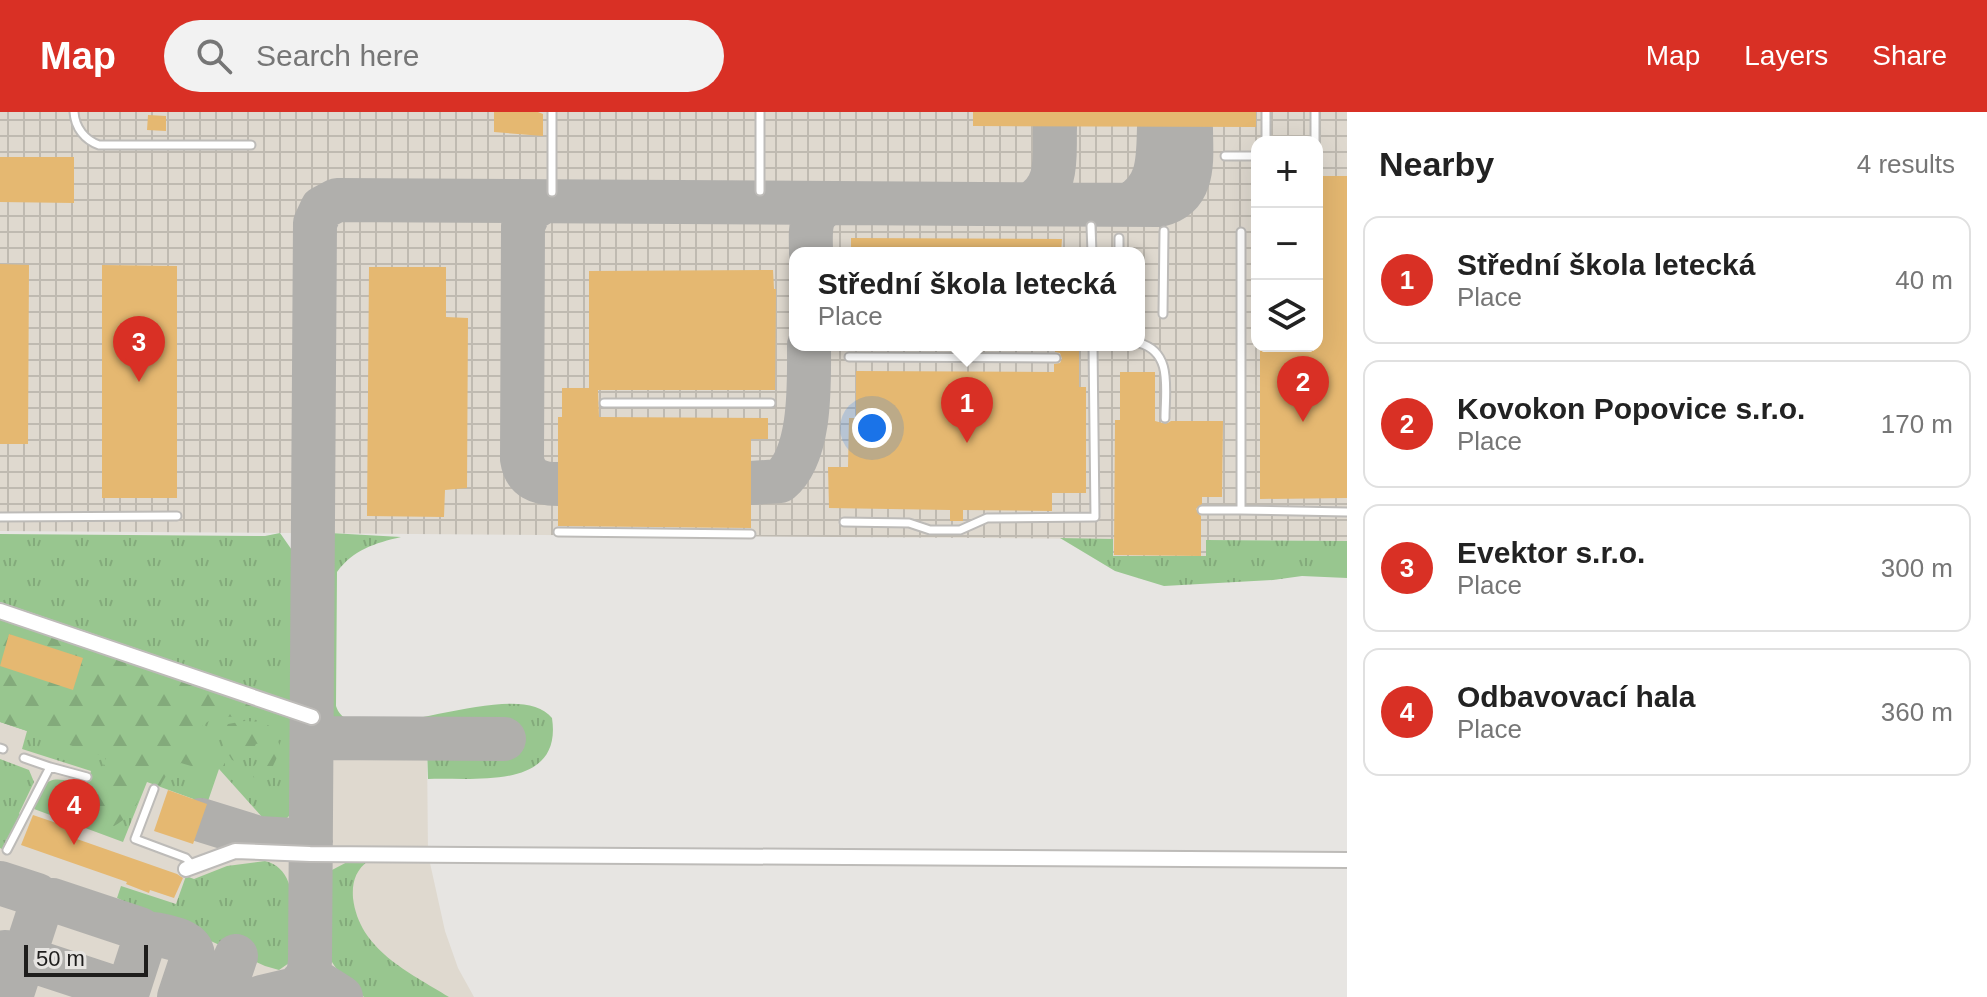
<!DOCTYPE html>
<html lang="en">
<head>
<meta charset="utf-8">
<style>
	:root { --surface:#fff; --page:#f2f2f2; --text:#222; --muted:#767676; --line:#e0e0e0; --accent:#d93025 }
	body { margin:0; font-family:Helvetica,sans-serif; background:var(--page); color:var(--text) }
	.controls { position:absolute; right:24px; top:24px; display:grid; overflow:hidden; border-radius:16px; box-shadow:0 8px 32px #0002 }
	.controls button { width:72px; height:72px; display:grid; place-items:center; padding:0; border:0; border-bottom:2px solid var(--line); background:var(--surface); color:var(--text); font:40px sans-serif }
	.scale { position:absolute; left:24px; bottom:20px; width:124px; box-sizing:border-box; padding-left:8px; border:4px solid #1e1d1c; border-top:0; font-size:22px; line-height:28px; white-space:nowrap; color:#1e1d1c; -webkit-text-stroke:6px #e7e5e2; paint-order:stroke }
	.you { position:absolute; left:872px; top:316px; width:28px; height:28px; margin:-20px; border:6px solid #fff; border-radius:50%; background:#1a73e8; box-shadow:0 0 0 12px #1a73e833 }
	.badge { display:grid; place-items:center; width:52px; height:52px; border-radius:50%; background:var(--accent); color:#fff; font-size:26px; font-weight:700 }
	.pin { position:absolute; translate:-50% -66px; filter:drop-shadow(0 2px 4px #0008) }
	.pin::after { content:''; position:absolute; top:42px; width:28px; height:24px; background:inherit; clip-path:polygon(0 0,100% 0,50% 100%) }
	.popup { position:absolute; left:789px; top:135px; width:356px; height:104px; box-sizing:border-box; display:grid; place-content:center; border-radius:16px; background:var(--surface); filter:drop-shadow(0 2px 6px #0005); font-size:26px; white-space:nowrap; color:var(--muted) }
	.popup b { font-size:30px; color:var(--text) }
	.popup::after { content:''; position:absolute; left:50%; top:100%; margin-left:-16px; border:16px solid transparent; border-top-color:var(--surface) }
	.list { margin:0; padding:0; list-style:none }
	h2 { display:flex; justify-content:space-between; align-items:center; height:104px; margin:0; padding:0 32px; font-size:34px }
	h2 small { font-size:26px; font-weight:400; color:var(--muted) }
	.list li { display:grid; grid-template-columns:52px 1fr auto; gap:24px; align-items:center; box-sizing:border-box; height:128px; margin:0 16px 16px; padding:0 16px; border:2px solid var(--line); border-radius:16px }
	.list b { display:block; font-size:30px; white-space:nowrap }
	.list p { margin:0; font-size:26px; white-space:nowrap; color:var(--muted) }
	.list em { font-size:26px; font-style:normal; color:var(--muted) }
	.icon { flex:none; width:44px; height:44px; fill:none; stroke:currentColor; stroke-width:2; stroke-linecap:round; stroke-linejoin:round }
	.map { position:relative; flex:none; width:1347px; height:885px; overflow:hidden }
	header { display:flex; align-items:center; gap:48px; box-sizing:border-box; height:112px; padding:0 40px; background:var(--accent); color:#fff }
	header strong { font-size:38px }
	nav { display:flex; gap:44px; margin-inline-start:auto; font-size:28px }
	.search { width:560px; height:72px; background:var(--page); display:flex; align-items:center; gap:20px; box-sizing:border-box; padding:0 28px; border-radius:44px; color:var(--muted); font-size:30px }
	main { display:flex }
	aside { flex:1; background:var(--surface) }
	.map>svg:first-child { display:block }
	.built { fill:#dfd9cf }
	.industrial { fill:url(#industrial-grid); fill-rule:evenodd }
	.grass { fill:url(#grass-tufts) }
	.forest { fill:url(#forest-firs) }
	.lines { fill:none; stroke-linecap:round; stroke-linejoin:round }
	.taxiway { stroke:#b0afac; stroke-width:44 }
	.building { fill:#e5b871 }
	.service-casing { stroke:#bdbbb8; stroke-width:11 }
	.minor-casing { stroke:#bdbbb8; stroke-width:18 }
	.service { stroke:#fff; stroke-width:7 }
	.minor { stroke:#fff; stroke-width:14 }
</style>
</head>
<body>
<header>
<strong>Map</strong>
<div class="search"><svg class="icon" aria-label="search" viewBox="0 0 24 24"><circle cx="10" cy="10" r="6"/><path d="M15 15l6 6"/></svg>Search here</div>
<nav><a>Map</a><a>Layers</a><a>Share</a></nav>
</header>
<main>
<div class="map">
<svg width="1347" height="885" viewBox="0 0 1347 885">
	<defs>
		<pattern id="industrial-grid" width="8" height="8" patternUnits="userSpaceOnUse" patternTransform="scale(2)"><rect width="8" height="8" fill="#dfd9cf"/><path d="M0 4h8M4 0v8" fill="none" stroke="#bfbab1"/></pattern>
		<pattern id="grass-tufts" width="24" height="20" patternUnits="userSpaceOnUse" patternTransform="scale(2)"><rect width="24" height="20" fill="#98c68f"/><path d="M3 7l-1-3M5 7V3M7 7l1-3M15 17l-1-3M17 17v-4M19 17l1-3" fill="none" stroke="#83aa7b"/></pattern>
		<pattern id="forest-firs" width="22" height="20" patternUnits="userSpaceOnUse" patternTransform="scale(2)"><rect width="22" height="20" fill="#98c68f"/><path d="M5 1l3.5 6h-7zM16 11l3.5 6h-7z" fill="#83aa7b"/></pattern>
	</defs>
	<rect width="100%" height="100%" fill="#e7e5e2"/>
	<path class="built" d="M0,562L312,635L427,634L428,742L445,819L458,856L474,885H0Z"/>
	<path class="industrial" d="M0,0H1347V429L1207,428L1206,444H1113L1112,427L0,419ZM1257,30H1317V234H1257ZM795,141H1139V233H795Z"/>
	<path class="grass" d="M280,421L294,441L293,590L0,490V422L265,424Z
		M330,421L401,425C375,431 353,438 337,460L336,594C352,647 516,559 552,606C563,679 475,665 428,667L427,634L506,636V619L360,617C345,616 334,613 330,597Z
		M1060,426L1113,427V444H1206V428L1347,429V466L1302,464L1273,468L1164,474L1115,459Z
		M0,507L292,605L291,702L283,710L274,711L263,706L219,657L207,692L147,670L123,730L34,697C44,660 55,665 86,674L91,659L22,637L27,619L0,610Z
		M0,647L29,658L34,670L2,737L0,736Z
		M351,748H369C355,759 352,770 353,786C359,838 409,860 449,885H364C352,873 333,858 328,841C325,828 326,768 332,758Z
		M265,749C301,757 294,813 292,841L289,851L279,858L265,854L117,786L121,774L176,792L186,764L194,767L227,754Z"/>
	<path class="forest" d="M0,507L255,594C241,611 233,602 216,606C207,608 200,616 194,623V633L204,641H216L219,647L225,651V654L211,660L181,651L169,659L160,674L139,664C144,694 131,704 108,718L90,697L106,645L0,610Z
		M245,609L262,610L273,616L281,637L272,656L260,668L253,665L254,654L265,643L260,631L256,632C250,642 245,653 232,648C224,635 219,626 228,612Z
		M0,696L12,697L20,702L7,727L0,728Z"/>
	<g class="lines">
		<path class="taxiway" d="M543,90L530,98L523,114L522,347C525,367 539,372 558,372
			M1030,92C1060,75 1054,45 1055,15
			M1129,93C1160,75 1158,47 1159,15
			M811,141C811,119 807,99 832,91
			M751,371L780,369C812,342 809,271 809,233
			M312,626L504,627
			M201,708L259,726L311,729
			M0,771L37,783L41,793
			M5,840L18,845L21,854L25,850L33,849L118,877L124,885
			M11,885L41,793L46,788H53L140,817L145,826
			M126,885L145,826L154,822C168,825 191,828 193,843L179,885
			M222,885L236,844
			M262,885L296,877L308,864
			M341,885L308,864L310,849L315,111L322,96L337,88L1159,93C1197,84 1191,46 1191,16"/>
	</g>
	<path class="building" d="M494,0H538L543,2V24L494,20Z
		M973,0H1256V15L973,14Z
		M148,3L166,4V19L147,18Z
		M0,45H74V91L0,90Z
		M1317,64H1347V386L1260,387V234H1317Z
		M851,126L1062,127L1061,141H851Z
		M0,152L29,153L28,332H0Z
		M102,153L177,154V386H102Z
		M369,155H446V205L468,206L467,376L445,378L444,405L367,404Z
		M773,158L774,177H776L775,278H598L599,305L768,306V327H751V416L558,414V305H562V276H589V159Z
		M1055,233H1079V275H1086V381H1052V399L963,398V409H950V398L829,396L828,355H848L849,306H856V259L1054,260V252L1060,251L1062,247L1060,241L1055,240Z
		M1120,260H1155V309L1166,312L1171,309H1223L1222,385H1202V392L1196,397L1201,404V444L1114,443L1115,308H1120Z
		M9,522L83,546L73,578L0,554Z
		M168,678L207,692L193,732L154,719Z
		M33,703L77,718L74,726L177,762L183,766L174,786L150,778L149,781L126,772L127,770L21,733Z"/>
	<g class="lines">
		<g class="service-casing">
			<path id="service" d="M74,0C75,16 85,28 99,33H251
				M1266,0V30
				M1315,0V30
				M1225,44H1257
				M760,79V0
				M552,80V0
				M1091,114L1092,141
				M1241,120V398L1347,400
				M1119,126V141
				M1163,202L1164,119
				M1139,231C1173,240 1165,277 1165,306
				M849,245L1056,246
				M604,291H771
				M1202,398H1241
				M0,405L177,404
				M844,410L909,411L930,418H960L987,406L1095,405L1093,233
				M558,420L751,422
				M0,636L3,637
				M24,646L50,655
				M154,677L135,727L186,746L193,754
				M7,738L50,655L87,665"/>
		</g>
		<g class="minor-casing">
			<path id="minor" d="M0,499L312,605
				M186,757L235,739L310,742L1347,748"/>
		</g>
		<use href="#service" class="service"/>
		<use href="#minor" class="minor"/>
	</g>
</svg>
<div class="controls">
<button>+</button>
<button>−</button>
<button><svg class="icon" aria-label="layers" viewBox="0 0 24 24"><path d="M12 4l9 5-9 5-9-5zM3 14l9 5 9-5"/></svg></button>
</div>
<div class="scale">50 m</div>
<div class="you"></div>
<div class="pin badge" style="left:967px;top:331px">1</div>
<div class="popup"><b>Střední škola letecká</b>Place</div>
<div class="pin badge" style="left:1303px;top:310px">2</div>
<div class="pin badge" style="left:139px;top:270px">3</div>
<div class="pin badge" style="left:74px;top:733px">4</div>
</div>
<aside>
<h2>Nearby<small>4 results</small></h2>
<ul class="list">
<li><span class="badge">1</span><div><b>Střední škola letecká</b><p>Place</p></div><em>40 m</em></li>
<li><span class="badge">2</span><div><b>Kovokon Popovice s.r.o.</b><p>Place</p></div><em>170 m</em></li>
<li><span class="badge">3</span><div><b>Evektor s.r.o.</b><p>Place</p></div><em>300 m</em></li>
<li><span class="badge">4</span><div><b>Odbavovací hala</b><p>Place</p></div><em>360 m</em></li>
</ul>
</aside>
</main>
</body>
</html>
